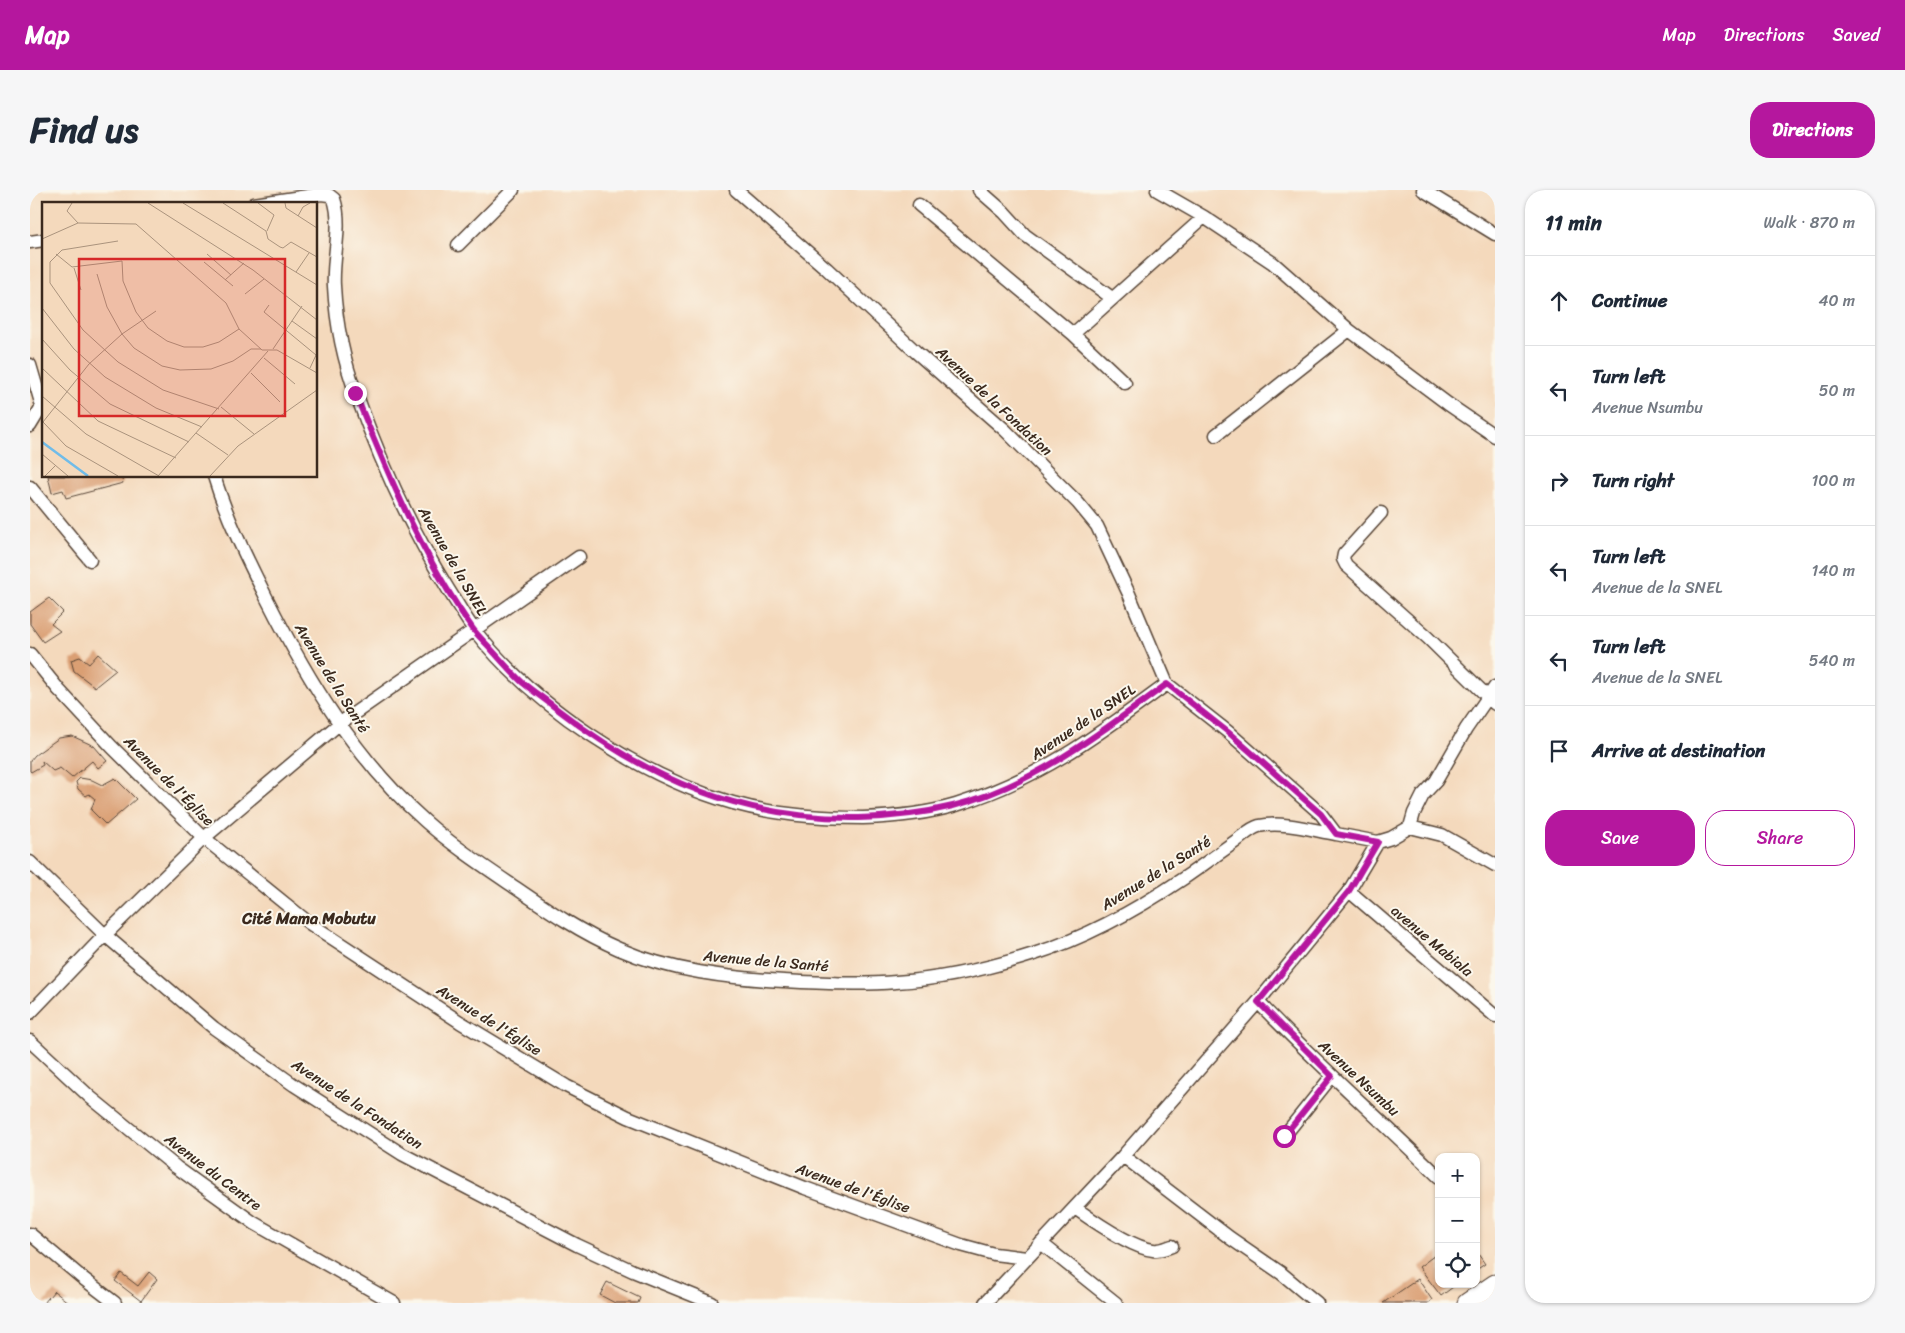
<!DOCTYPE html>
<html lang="en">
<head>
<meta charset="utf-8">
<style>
	:root { --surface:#fff; --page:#f6f6f7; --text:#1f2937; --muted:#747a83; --line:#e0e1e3; --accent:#b5179e }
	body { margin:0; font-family:Sriracha,sans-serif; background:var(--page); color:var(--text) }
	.controls { position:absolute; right:15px; bottom:15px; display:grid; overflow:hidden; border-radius:10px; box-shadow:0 1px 4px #0004 }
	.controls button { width:45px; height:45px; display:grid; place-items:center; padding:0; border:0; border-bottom:1px solid var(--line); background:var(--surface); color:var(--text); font:25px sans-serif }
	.stop { position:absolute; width:15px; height:15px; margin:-11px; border:4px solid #b5179e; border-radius:50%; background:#fff }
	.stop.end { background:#b5179e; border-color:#fff; box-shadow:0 1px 5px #0008 }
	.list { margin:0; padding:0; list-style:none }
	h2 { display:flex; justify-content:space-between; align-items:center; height:65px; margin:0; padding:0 20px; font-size:21px }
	h2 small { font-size:16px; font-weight:400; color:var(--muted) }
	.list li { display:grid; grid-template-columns:32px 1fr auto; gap:15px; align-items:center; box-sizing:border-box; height:90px; padding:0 20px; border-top:1px solid var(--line) }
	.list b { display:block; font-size:19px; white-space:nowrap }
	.list p { margin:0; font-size:16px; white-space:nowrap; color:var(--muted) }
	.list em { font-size:16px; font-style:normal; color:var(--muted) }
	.actions { display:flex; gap:10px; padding:15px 20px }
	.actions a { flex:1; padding:11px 0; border:1px solid var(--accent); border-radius:20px; text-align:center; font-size:18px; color:var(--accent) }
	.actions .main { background:var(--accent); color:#fff }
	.icon { flex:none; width:28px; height:28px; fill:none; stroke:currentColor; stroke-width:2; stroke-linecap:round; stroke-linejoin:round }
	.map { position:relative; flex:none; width:1465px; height:1113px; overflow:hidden; border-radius:20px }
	header { display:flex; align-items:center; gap:30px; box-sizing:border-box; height:70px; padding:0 25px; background:var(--accent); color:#fff }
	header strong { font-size:24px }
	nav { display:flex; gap:28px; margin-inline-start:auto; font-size:18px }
	.intro { display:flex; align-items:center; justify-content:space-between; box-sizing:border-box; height:120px; padding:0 30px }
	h1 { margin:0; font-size:35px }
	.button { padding:12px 22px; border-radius:20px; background:var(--accent); color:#fff; font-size:18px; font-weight:700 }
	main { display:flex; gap:30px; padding:0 30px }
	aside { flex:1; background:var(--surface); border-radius:20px; box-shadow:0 1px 4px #0004 }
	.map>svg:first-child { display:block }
	.building { fill:#da9f73 }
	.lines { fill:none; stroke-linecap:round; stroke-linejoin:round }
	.minor-casing { stroke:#574436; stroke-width:15 }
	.highway-casing { stroke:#574436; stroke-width:21 }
	.minor { stroke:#fff; stroke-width:12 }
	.highway { stroke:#fff; stroke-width:19 }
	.route { stroke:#b5179e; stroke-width:6 }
	.labels { text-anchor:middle; stroke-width:4; stroke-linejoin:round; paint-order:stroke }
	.street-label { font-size:15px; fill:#3b2a1e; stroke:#fbf7ec }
	.neighbourhood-label { font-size:16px; font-weight:bold; fill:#3b2a1e; stroke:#fbf7ec }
	.inset-river { fill:none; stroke:#70bce9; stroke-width:2.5 }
	.inset-road { fill:none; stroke:#aa937d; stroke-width:1 }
	.view { fill:#d62828; fill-opacity:0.15; stroke:#d62828; stroke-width:2.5 }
	.inset-edge { fill:none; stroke:#3b2a1e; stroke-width:2.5 }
</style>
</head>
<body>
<header>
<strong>Map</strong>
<nav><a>Map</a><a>Directions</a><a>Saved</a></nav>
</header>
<div class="intro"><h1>Find us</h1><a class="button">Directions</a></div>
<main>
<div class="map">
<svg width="1465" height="1113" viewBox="0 0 1465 1113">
	<rect width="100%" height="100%" fill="#fbf7ec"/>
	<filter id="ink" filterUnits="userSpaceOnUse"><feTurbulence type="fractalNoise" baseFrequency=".02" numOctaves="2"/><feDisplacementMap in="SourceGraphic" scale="10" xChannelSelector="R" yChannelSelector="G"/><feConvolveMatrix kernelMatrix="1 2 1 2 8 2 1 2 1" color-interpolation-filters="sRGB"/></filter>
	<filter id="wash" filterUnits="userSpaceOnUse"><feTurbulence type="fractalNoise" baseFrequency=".0096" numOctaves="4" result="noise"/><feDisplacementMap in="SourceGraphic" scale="20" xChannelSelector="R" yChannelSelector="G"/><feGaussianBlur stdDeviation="1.12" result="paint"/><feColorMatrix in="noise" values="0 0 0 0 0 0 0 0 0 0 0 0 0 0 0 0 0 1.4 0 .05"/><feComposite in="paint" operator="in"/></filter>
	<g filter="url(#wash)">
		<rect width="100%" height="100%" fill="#f4d9bc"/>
		<g id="blocks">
			<path class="building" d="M18,286H91L93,293L36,308L33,300L22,303Z
				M19,408L33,422L21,434L30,441L13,452L0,434V422Z
				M68,464L86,480L65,497L44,481L41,470L50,467L59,474Z
				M42,546L64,556L77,571L68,578L62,571L42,588L30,578L23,581L12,571L13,575L1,582L0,581V571L5,565L29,548Z
				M50,588L62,590L72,595L85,588L106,609L76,635L61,620L65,609L59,604L56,606L48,599L46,592Z
				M1446,1061L1455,1074L1446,1080Z
				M1409,1062V1094H1427L1411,1106L1389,1077Z
				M119,1082L127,1089L111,1111L85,1091L91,1083L108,1096Z
				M1388,1089L1402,1110L1398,1113H1353Z
				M577,1092L610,1108L608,1113H585L570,1105Z
				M24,1101L39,1113H14Z"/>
		</g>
	</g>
	<g filter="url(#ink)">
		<use href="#blocks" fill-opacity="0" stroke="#574436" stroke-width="1"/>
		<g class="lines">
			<g class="minor-casing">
				<path id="minor" d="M706,0L797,79L886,162L975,240L1048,313L1067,336L1099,404L1137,494
					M949,0L974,22L995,45L1082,108
					M1127,0L1174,27L1243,73L1319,140L1418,214L1465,246
					M1393,0L1465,44
					M224,14L291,4L299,5L304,9C313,36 302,68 304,96C306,133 314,172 327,206C351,273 381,339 418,399C427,413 435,428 445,441C504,516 611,587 703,613C745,625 789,628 833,628C864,627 896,624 926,615C1010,589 1068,545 1137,494L1198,542L1291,624L1306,644L1348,652L1361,648L1380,637L1412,645L1465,675
					M889,15L1043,144L1095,193
					M0,52L14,50
					M428,55L483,0
					M1043,144L1174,27
					M0,175L12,216
					M0,236L14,213
					M1186,245L1319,140
					M184,286C197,329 217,369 237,409C278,490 326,570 395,631C423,656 455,677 486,698C518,720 552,743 589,759C640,781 698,788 754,791C791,793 829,795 866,792C913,789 960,778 1004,764C1058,747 1108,719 1154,688C1172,676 1189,663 1206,651C1213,646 1221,638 1229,636C1253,631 1282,640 1306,644
					M0,297L60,370
					M1351,323L1314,364L1313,369L1316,375L1398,448L1465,514
					M0,464L29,500L82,557L174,648L279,733L430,832L536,896L598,927L775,998L931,1055L964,1064L997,1068
					M1380,637L1384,623L1393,605L1406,591L1436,539L1465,497
					M0,672L75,745L184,838L264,895L372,964L547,1055L603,1081L682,1113
					M1319,701L1465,826
					M1228,812C1286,873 1349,928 1409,987
					M0,823L75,745L174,648L309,534L549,367
					M0,851L60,907L146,977L224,1033L364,1113
					M1254,946L1302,886
					M1093,966L1200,1048L1251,1083L1287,1113
					M1045,1018C1062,1030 1103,1058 1123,1060C1130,1061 1136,1058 1142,1056
					M0,1044L50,1086L85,1113
					M1011,1053L1086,1113
					M955,1113L1093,966L1228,812L1319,701L1348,652"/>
			</g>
			<g class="highway-casing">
				<path id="highway" d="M1437,1113L1465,1094"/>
			</g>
			<use href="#minor" class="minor"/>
			<use href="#highway" class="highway"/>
		</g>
	</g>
	<g class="lines" filter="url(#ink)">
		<path class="route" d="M325,203C358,284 392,367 443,439C448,446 455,452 461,459C471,470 482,483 493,493C504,502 516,510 527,519C617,589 713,630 829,628C861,627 891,624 923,616C1004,595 1070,543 1137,494L1198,542L1291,624L1306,644L1348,652L1319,701L1228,812L1302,886L1254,946"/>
	</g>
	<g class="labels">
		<g class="street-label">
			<text transform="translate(964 211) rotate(43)" y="5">Avenue de la Fondation</text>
			<text transform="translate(423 371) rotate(60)" y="5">Avenue de la SNEL</text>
			<text transform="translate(302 488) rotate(58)" y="5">Avenue de la Santé</text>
			<text transform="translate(1053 532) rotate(-34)" y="5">Avenue de la SNEL</text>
			<text transform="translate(139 591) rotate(45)" y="5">Avenue de l'Église</text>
			<text transform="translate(1126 683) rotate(-32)" y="5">Avenue de la Santé</text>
			<text transform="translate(1402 751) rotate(40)" y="5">avenue Mabiala</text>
			<text transform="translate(736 771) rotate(5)" y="5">Avenue de la Santé</text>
			<text transform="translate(459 830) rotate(32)" y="5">Avenue de l'Église</text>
			<text transform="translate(1329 888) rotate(43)" y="5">Avenue Nsumbu</text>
			<text transform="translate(327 914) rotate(33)" y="5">Avenue de la Fondation</text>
			<text transform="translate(183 982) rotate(37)" y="5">Avenue du Centre</text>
			<text transform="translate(823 998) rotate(20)" y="5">Avenue de l'Église</text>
		</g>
		<g class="neighbourhood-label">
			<text x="279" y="734">Cité Mama Mobutu</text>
		</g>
	</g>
	<g transform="translate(12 12)">
		<rect width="275" height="275" fill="#f4d9bc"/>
		<path class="inset-river" d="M0,240L46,274"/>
		<path class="inset-road" d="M30,1L25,9L36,21M106,1L211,68L275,118M141,1L275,83M181,1L224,29L226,37L238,45L241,46L249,40L275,55M216,1L232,13L225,29M243,1L244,6L275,26M256,14L261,5L268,1M0,37L36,21L94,22L184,101L197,127M76,39L20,48L8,60V81L41,128L76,160L121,188L177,207M14,52L30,65L80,59L81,79L94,110L106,126L125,139L142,145H161L177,140L197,127L220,148H235L275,171M165,52L189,73M162,60L191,84M32,66L39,88M254,70L267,51M55,72L65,105L80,132L92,146L120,164L138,168L169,167L191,159L209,147H219M183,78L202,61M203,92L222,77M227,103L222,110L274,153M0,106L32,147L63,175L114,206L160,225M250,119L275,137M0,137L28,168L68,202L147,240M231,147L260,104M222,156L253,182M0,166L56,219L134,256M268,166L275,151M209,171L238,200M0,194L44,232L117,274M179,205L212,232M154,231L186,253M0,252L26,274M3,274L14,263M76,274L24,244L1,220L47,162L80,132L114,109M116,274L226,149M168,274L196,244L275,188"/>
		<path class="view" d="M37,57H243V214H37Z"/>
		<rect width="275" height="275" class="inset-edge"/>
	</g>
</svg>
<div class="controls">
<button>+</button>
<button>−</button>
<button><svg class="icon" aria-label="locate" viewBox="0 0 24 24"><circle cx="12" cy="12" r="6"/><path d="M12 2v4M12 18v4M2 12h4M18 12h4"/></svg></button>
</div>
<div class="stop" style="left:1254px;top:946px"></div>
<div class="stop end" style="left:325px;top:203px"></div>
</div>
<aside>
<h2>11 min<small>Walk · 870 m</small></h2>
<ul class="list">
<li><svg class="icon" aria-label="ahead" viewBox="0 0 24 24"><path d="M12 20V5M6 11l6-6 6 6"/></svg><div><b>Continue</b></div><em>40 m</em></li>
<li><svg class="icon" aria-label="left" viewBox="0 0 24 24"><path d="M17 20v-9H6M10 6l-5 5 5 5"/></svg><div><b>Turn left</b><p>Avenue Nsumbu</p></div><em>50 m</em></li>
<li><svg class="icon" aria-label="right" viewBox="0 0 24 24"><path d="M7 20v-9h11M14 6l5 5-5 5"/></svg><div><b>Turn right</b></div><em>100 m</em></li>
<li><svg class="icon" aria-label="left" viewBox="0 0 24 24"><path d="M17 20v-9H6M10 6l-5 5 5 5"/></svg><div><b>Turn left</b><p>Avenue de la SNEL</p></div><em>140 m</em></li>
<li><svg class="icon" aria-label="left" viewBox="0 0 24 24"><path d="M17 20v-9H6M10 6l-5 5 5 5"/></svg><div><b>Turn left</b><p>Avenue de la SNEL</p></div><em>540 m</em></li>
<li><svg class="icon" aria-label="arrive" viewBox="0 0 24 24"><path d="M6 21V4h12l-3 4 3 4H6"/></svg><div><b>Arrive at destination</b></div></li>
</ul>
<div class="actions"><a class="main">Save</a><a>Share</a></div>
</aside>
</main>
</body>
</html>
